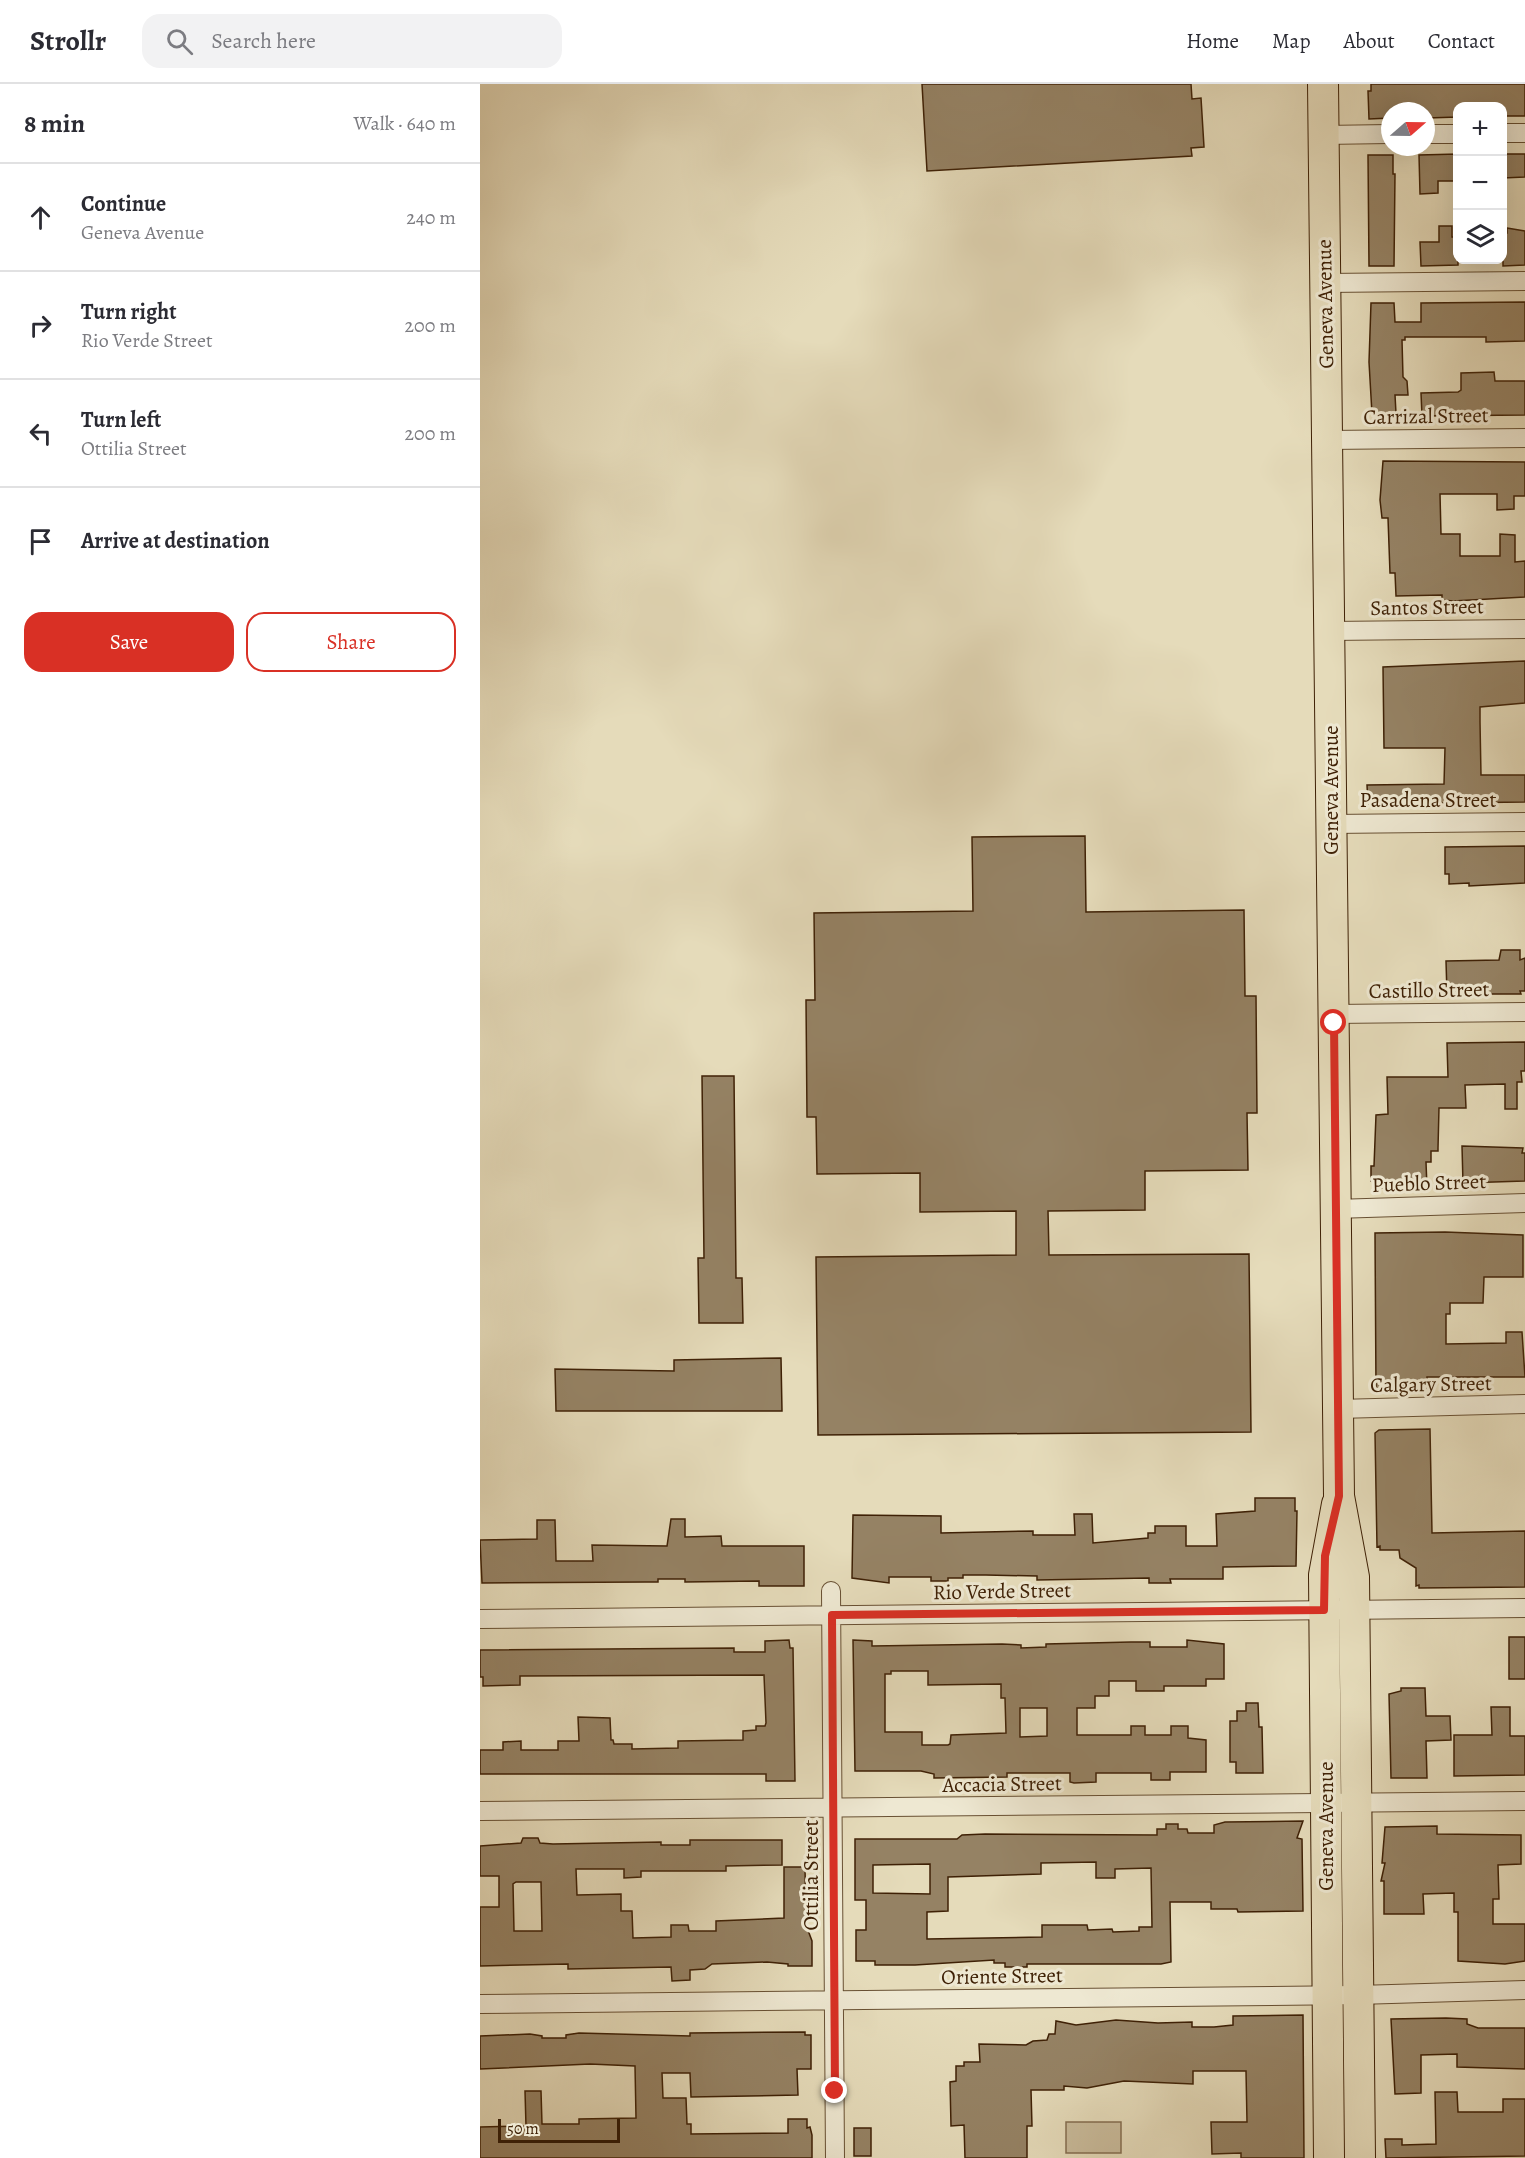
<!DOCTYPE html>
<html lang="en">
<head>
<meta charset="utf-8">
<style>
	:root { --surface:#fff; --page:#f2f2f3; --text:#2b2b33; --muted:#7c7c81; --line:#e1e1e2; --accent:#d93025 }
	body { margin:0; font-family:Alegreya,serif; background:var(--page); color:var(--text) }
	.controls { position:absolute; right:18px; top:18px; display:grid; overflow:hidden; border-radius:12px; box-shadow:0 6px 24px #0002 }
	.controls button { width:54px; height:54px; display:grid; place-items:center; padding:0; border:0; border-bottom:2px solid var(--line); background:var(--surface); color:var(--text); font:30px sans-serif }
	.compass { position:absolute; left:901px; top:18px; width:54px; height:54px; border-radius:50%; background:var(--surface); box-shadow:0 6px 24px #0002; rotate:70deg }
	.scale { position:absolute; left:18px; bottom:15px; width:122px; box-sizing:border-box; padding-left:6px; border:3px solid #3f2106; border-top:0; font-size:16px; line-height:21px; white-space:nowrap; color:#3f2106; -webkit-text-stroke:4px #eee8d2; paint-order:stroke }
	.stop { position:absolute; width:18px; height:18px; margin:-14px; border:4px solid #d93025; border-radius:50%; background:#fff }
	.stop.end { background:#d93025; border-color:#fff; box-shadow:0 2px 6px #0008 }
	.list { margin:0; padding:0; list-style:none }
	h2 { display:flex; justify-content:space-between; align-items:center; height:78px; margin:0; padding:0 24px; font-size:26px }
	h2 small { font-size:20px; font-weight:400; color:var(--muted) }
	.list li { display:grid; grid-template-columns:39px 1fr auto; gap:18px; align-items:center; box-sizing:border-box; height:108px; padding:0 24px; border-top:2px solid var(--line) }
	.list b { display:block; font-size:22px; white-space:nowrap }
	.list p { margin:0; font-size:20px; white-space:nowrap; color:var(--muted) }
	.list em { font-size:20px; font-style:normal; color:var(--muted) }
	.actions { display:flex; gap:12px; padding:18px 24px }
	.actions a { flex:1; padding:14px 0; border:2px solid var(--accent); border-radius:18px; text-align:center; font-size:21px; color:var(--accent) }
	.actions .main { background:var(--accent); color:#fff }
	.icon { flex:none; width:33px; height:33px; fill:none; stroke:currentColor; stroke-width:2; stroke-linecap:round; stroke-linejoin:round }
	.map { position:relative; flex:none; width:1045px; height:2074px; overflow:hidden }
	header { display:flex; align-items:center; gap:36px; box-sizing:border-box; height:84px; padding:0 30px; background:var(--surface); border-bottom:2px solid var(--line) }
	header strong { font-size:28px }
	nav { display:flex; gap:33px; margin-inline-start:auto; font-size:21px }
	.search { width:420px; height:54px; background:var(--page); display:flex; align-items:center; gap:15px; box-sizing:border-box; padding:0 21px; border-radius:18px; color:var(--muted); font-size:22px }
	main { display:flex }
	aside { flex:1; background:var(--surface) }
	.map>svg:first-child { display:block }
	.green { fill:#c9bb9b; stroke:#846e50; stroke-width:1.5 }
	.building { fill:#958264; stroke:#3f2106; stroke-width:1.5; fill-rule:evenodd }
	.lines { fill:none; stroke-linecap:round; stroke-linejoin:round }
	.minor-casing { stroke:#685033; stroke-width:20 }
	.primary-casing { stroke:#3f2106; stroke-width:32 }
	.minor { stroke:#eee8d2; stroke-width:18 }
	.primary { stroke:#e5dbba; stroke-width:30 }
	.route { stroke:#d93025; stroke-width:8 }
	.labels { text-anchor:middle; stroke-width:6; stroke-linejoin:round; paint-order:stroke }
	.street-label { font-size:21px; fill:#3f2106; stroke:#eee8d2 }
</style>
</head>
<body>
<header>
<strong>Strollr</strong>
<div class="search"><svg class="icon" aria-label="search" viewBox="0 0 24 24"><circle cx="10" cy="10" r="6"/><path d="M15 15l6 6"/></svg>Search here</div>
<nav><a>Home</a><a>Map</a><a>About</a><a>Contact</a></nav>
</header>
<main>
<aside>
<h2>8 min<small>Walk · 640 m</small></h2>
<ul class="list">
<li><svg class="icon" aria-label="ahead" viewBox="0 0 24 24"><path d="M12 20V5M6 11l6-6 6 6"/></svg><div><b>Continue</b><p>Geneva Avenue</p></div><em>240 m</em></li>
<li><svg class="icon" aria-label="right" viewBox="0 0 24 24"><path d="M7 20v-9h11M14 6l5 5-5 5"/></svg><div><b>Turn right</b><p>Rio Verde Street</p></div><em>200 m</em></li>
<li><svg class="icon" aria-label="left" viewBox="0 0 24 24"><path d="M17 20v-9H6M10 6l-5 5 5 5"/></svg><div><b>Turn left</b><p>Ottilia Street</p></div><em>200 m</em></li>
<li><svg class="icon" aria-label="arrive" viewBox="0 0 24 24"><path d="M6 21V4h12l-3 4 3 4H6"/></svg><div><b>Arrive at destination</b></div></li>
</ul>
<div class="actions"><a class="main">Save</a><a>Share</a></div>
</aside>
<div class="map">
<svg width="1045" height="2074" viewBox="0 0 1045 2074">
	<rect width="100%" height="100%" fill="#e5dbba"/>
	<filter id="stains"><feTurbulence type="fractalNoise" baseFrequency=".00333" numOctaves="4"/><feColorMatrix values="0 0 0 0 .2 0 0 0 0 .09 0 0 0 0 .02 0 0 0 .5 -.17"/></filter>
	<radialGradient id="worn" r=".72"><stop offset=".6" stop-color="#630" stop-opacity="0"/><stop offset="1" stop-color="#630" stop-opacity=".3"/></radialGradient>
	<path class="green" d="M586,2038H641V2069H586Z"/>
	<path class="building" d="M442,0H711L712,15L721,14L724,63L711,64L712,72L447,87Z
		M891,0H1045V32H1023V22H978V33L947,34L946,27H910V34L889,35L888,7H891Z
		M978,70V97H958V109L940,110L939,71Z
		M1023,70H1045V93L1023,94Z
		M888,71H913V90H915L914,182H889Z
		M959,142H972V153H978V181L941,182L940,158H959Z
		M1027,144L1045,147V181L1023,182V149H1027Z
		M1045,218V257L1006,258V253H925V256H922L923,293L927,297L928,311H915L916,329L892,330L889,278L891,219H914L915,238H941V219Z
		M1014,288L1015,297H1045V331L942,332L941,309L978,308L981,306V289Z
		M903,377L1045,378V412H1034V425L1017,426V410H960L961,450H980V472H1020V450L1035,451V478L1045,477V513L973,517L962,516V511L916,512L915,489H910L908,434H902L900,416Z
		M1045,577V619L1000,623V638L1001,691H1045V718L888,720L887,701L964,700L965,664H904L903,583Z
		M605,752L606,828L764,826L765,912H776L777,1029H767L768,1086L665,1087V1126L568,1127L569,1171L769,1170L771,1348L338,1351L336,1173L536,1171V1127L440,1128V1089L337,1090L336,1033H327L326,916H335L334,829L493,827L492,753Z
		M1045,762V799L989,802V799L969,800V790H965V763Z
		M1021,866H1040V876L1045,874V907H1040L1041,910H967L966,877L1019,876Z
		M1045,958V987H1041L1042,998H1037V1025H1025V1000L985,1001L986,1024H959L958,1064V1067H951V1078H946L947,1104H895V1097H891V1082H894L896,1031L908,1030L907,993H968L967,959Z
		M222,992H254L256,1194H262L263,1239H219L218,1174H224Z
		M982,1062L1043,1064L1042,1069H1045V1097L983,1099Z
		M965,1148L1043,1151V1193H1004L1003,1219H970V1230H966V1260L1026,1259V1248H1042L1045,1293H947V1305L896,1306L895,1149Z
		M301,1274L302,1327H76L75,1285L194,1287V1276Z
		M950,1345L952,1449L1045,1447V1503L939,1504V1501L936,1502V1484L920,1474L919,1466H900V1462L897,1463L895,1349L899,1346Z
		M775,1414H815V1427H817L816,1482L743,1483V1495H690L691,1499H669V1494L557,1496V1492L506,1491H483V1494H468V1497H451V1493H409V1499L372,1494L373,1431L461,1432V1449L553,1447V1451H595L594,1430H612L613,1459L668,1454V1449H675V1442H706V1462H737L736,1430L775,1427Z
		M191,1435H205V1453L241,1452L242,1462H324V1502H279V1497L205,1498V1495H178V1498H165L2,1499L0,1456L57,1455V1436H75L76,1477H113L112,1461L187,1462Z
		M1029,1553H1045V1595H1029Z
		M309,1556L310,1564H313L315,1697H286V1690H0V1666H23V1658L41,1657V1666H78V1657H99L98,1633L130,1634L131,1656H133L134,1660H152V1665L198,1664V1657L263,1656V1647L276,1646V1642H285L286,1639L284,1591L40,1592V1601L3,1602V1593H0V1566L254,1564V1568H285V1557Z
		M373,1556L392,1557V1562L522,1560L541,1561V1564L566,1563V1560L651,1558H670V1563H707V1556L744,1560V1595H726V1602H684V1607H656V1597H629V1612H615V1624H597V1651H651V1642H665V1651H691V1642H708V1654L726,1656V1688H690V1696H671V1689H616V1698L594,1699L590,1698V1689H527V1693L454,1694V1690L441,1687H375ZM411,1587H448V1601L521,1600V1614H525L526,1649L471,1651L470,1660L468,1661H442V1648H405V1590H411ZM540,1624H567V1652L540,1653Z
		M921,1604H945L946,1632H970L971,1656L946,1657L947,1694H911L909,1610L921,1607Z
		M766,1619H778L779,1643H782L783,1689H756V1678H750V1637H757V1627H766Z
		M1011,1623H1030V1652H1045V1691L974,1692V1651H1012Z
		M823,1737L817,1754L822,1755L823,1827L758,1828L757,1825H731V1818H690L691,1878L681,1880H547V1883H525V1879H514V1876L435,1881H395V1877H376V1846H386V1816H375V1755H477L482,1751L505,1750L677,1751V1745H686V1740H698V1745H707L708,1749H734V1741L745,1738ZM616,1778V1794H635V1785L671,1784L672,1843H659V1847L633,1848L632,1845L608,1846L607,1841H562V1853L447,1855V1828L468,1827V1793L561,1790V1779ZM450,1780V1810L393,1809V1781Z
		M957,1742V1750L1041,1751V1780L1018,1781L1019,1815H1013V1840H1045V1877L1025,1880L978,1877V1828H974V1809L943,1810L944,1830H904V1797H901L905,1779H902L905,1743Z
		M43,1754H58L60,1759L73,1760L181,1758V1761H210V1756H302V1781L246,1782V1787H161V1793L144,1794V1785H96L97,1811L141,1810V1827H152L153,1854L191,1853V1841H208L209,1847H236V1837L304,1834V1783H325L326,1841L332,1857V1882H308V1880L287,1878L232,1880L225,1885L210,1886V1896L192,1897L191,1883L88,1885V1880L0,1882V1823H19V1792H0V1762L41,1759ZM36,1798H61L62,1847H34L33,1800Z
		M823,1931L824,2074H761V2069L732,2070L731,2038H767L766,1987H713V2000L644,1997L607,2004L584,2002V2006H551L552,2042H547V2074H485L484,2041L471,2042L470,1998L476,1997V1982H484V1978H500L499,1960L546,1961L553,1957L567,1956L569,1950H575L576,1937L596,1941L636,1936L678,1939L712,1938V1943H734L753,1941V1932Z
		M966,1934L987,1935V1940L998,1944H1045V1985L977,1983V1970L941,1971V2009L915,2010L911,1935Z
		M325,1948V1951H331V1985H317L318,2011L211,2013L210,1989H182L183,2014H206L207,2040H211V2050L308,2049V2035H327V2044L330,2043L332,2051V2074H0V2043L46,2042L45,2007H61L62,2040H99V2035L156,2034L155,1982L110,1980L0,1985V1952L50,1950L62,1952V1954H86V1951L99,1949L210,1952V1949Z
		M955,2008H977L978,2028H1023V2015H1045V2072L906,2074L905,2055H922V2061L956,2060Z
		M374,2044H391V2072H374Z"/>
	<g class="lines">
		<g class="minor-casing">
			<path id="minor" d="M1022,49H1045
				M946,50H978
				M843,51L910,50
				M845,199L1045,197
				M847,356L1045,354
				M849,547L1045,545
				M851,740L1045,738
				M853,930L1045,928
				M855,1125L1045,1119
				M858,1325L1045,1320
				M351,1507L355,2074
				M0,1535L1045,1524
				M0,1727L1045,1717
				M0,1920L878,1911L1045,1906"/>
		</g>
		<g class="primary-casing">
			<path id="primary" d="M843,0L859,1412L874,1493L880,2074
				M849,2074L844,1491L857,1420"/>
		</g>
		<use href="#minor" class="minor"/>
		<use href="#primary" class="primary"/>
	</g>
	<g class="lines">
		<path class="route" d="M355,2007L352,1531L844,1526L845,1472L859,1412L854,939"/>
	</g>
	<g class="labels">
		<g class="street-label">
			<text transform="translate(845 220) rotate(-91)" y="7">Geneva Avenue</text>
			<text transform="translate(946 332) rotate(-1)" y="7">Carrizal Street</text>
			<text transform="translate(947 523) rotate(-1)" y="7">Santos Street</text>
			<text transform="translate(851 706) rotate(-90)" y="7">Geneva Avenue</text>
			<text x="948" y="723">Pasadena Street</text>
			<text transform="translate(949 906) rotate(-1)" y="7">Castillo Street</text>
			<text transform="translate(949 1099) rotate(-2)" y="7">Pueblo Street</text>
			<text transform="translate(951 1300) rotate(-1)" y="7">Calgary Street</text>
			<text transform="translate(522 1507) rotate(-1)" y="7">Rio Verde Street</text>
			<text transform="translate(522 1700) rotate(-1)" y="7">Accacia Street</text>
			<text transform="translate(846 1742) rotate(-90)" y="7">Geneva Avenue</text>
			<text transform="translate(331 1791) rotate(-90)" y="7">Ottilia Street</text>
			<text transform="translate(522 1892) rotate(-1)" y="7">Oriente Street</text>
		</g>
	</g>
	<rect width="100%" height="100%" filter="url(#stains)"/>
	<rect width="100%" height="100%" fill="url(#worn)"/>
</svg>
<div class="controls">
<button>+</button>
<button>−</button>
<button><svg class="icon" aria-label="layers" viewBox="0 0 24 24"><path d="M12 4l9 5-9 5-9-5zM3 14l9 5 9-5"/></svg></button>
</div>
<svg class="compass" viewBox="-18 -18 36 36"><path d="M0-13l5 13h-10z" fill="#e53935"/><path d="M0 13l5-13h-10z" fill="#7c7c81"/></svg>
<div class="scale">50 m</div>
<div class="stop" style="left:854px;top:939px"></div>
<div class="stop end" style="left:355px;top:2007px"></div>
</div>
</main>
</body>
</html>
